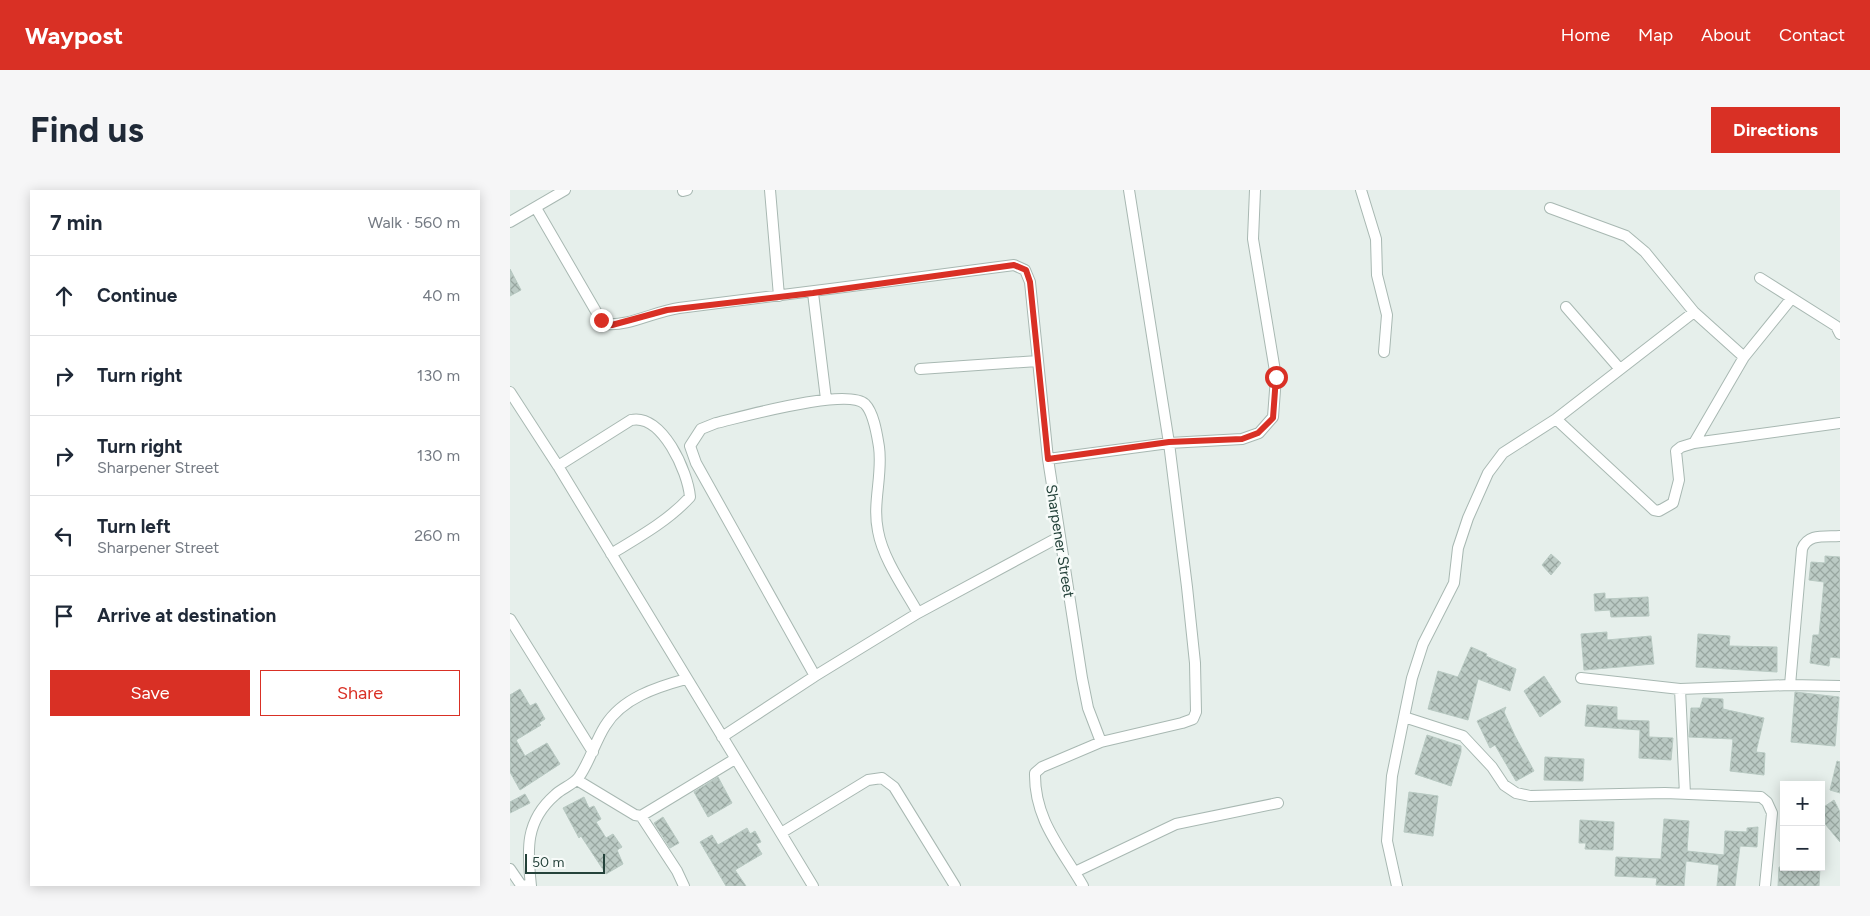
<!DOCTYPE html>
<html lang="en">
<head>
<meta charset="utf-8">
<style>
	:root { --surface:#fff; --page:#f6f6f7; --text:#1f2937; --muted:#747a83; --line:#e0e1e3; --accent:#d93025 }
	body { margin:0; font-family:Figtree,sans-serif; background:var(--page); color:var(--text) }
	.controls { position:absolute; right:15px; bottom:15px; display:grid; overflow:hidden; border-radius:0px; box-shadow:0 2px 12px #0003 }
	.controls button { width:45px; height:45px; display:grid; place-items:center; padding:0; border:0; border-bottom:1px solid var(--line); background:var(--surface); color:var(--text); font:25px sans-serif }
	.scale { position:absolute; left:15px; bottom:12px; width:80px; box-sizing:border-box; padding-left:5px; border:2px solid #24423a; border-top:0; font-size:14px; line-height:18px; white-space:nowrap; color:#24423a; -webkit-text-stroke:4px #f7fbf9; paint-order:stroke }
	.stop { position:absolute; width:15px; height:15px; margin:-11px; border:4px solid #d93025; border-radius:50%; background:#fff }
	.stop.end { background:#d93025; border-color:#fff; box-shadow:0 1px 5px #0008 }
	.list { margin:0; padding:0; list-style:none }
	h2 { display:flex; justify-content:space-between; align-items:center; height:65px; margin:0; padding:0 20px; font-size:21px }
	h2 small { font-size:16px; font-weight:400; color:var(--muted) }
	.list li { display:grid; grid-template-columns:32px 1fr auto; gap:15px; align-items:center; box-sizing:border-box; height:80px; padding:0 20px; border-top:1px solid var(--line) }
	.list b { display:block; font-size:19px; white-space:nowrap }
	.list p { margin:0; font-size:16px; white-space:nowrap; color:var(--muted) }
	.list em { font-size:16px; font-style:normal; color:var(--muted) }
	.actions { display:flex; gap:10px; padding:15px 20px }
	.actions a { flex:1; padding:11px 0; border:1px solid var(--accent); border-radius:0px; text-align:center; font-size:18px; color:var(--accent) }
	.actions .main { background:var(--accent); color:#fff }
	.icon { flex:none; width:28px; height:28px; fill:none; stroke:currentColor; stroke-width:2; stroke-linecap:round; stroke-linejoin:round }
	.map { position:relative; flex:none; width:1330px; height:696px; overflow:hidden; border-radius:0px }
	header { display:flex; align-items:center; gap:30px; box-sizing:border-box; height:70px; padding:0 25px; background:var(--accent); color:#fff }
	header strong { font-size:24px }
	nav { display:flex; gap:28px; margin-inline-start:auto; font-size:18px }
	.intro { display:flex; align-items:center; justify-content:space-between; box-sizing:border-box; height:120px; padding:0 30px }
	h1 { margin:0; font-size:35px }
	.button { padding:12px 22px; border-radius:0px; background:var(--accent); color:#fff; font-size:18px; font-weight:700 }
	main { display:flex; gap:30px; padding:0 30px }
	aside { flex:1; background:var(--surface); border-radius:0px; box-shadow:0 2px 12px #0003 }
	.map>svg:first-child { display:block }
	.building { fill:url(#building-cross-hatch); stroke:#b8c9c2 }
	.lines { fill:none; stroke-linecap:round; stroke-linejoin:round }
	.minor-casing { stroke:#a8b8b2; stroke-width:12 }
	.minor { stroke:#fff; stroke-width:10 }
	.route { stroke:#d93025; stroke-width:6 }
	.labels { text-anchor:middle; stroke-width:5; stroke-linejoin:round; paint-order:stroke }
	.street-label { font-size:15px; fill:#24423a; stroke:#f7fbf9 }
</style>
</head>
<body>
<header>
<strong>Waypost</strong>
<nav><a>Home</a><a>Map</a><a>About</a><a>Contact</a></nav>
</header>
<div class="intro"><h1>Find us</h1><a class="button">Directions</a></div>
<main>
<aside>
<h2>7 min<small>Walk · 560 m</small></h2>
<ul class="list">
<li><svg class="icon" aria-label="ahead" viewBox="0 0 24 24"><path d="M12 20V5M6 11l6-6 6 6"/></svg><div><b>Continue</b></div><em>40 m</em></li>
<li><svg class="icon" aria-label="right" viewBox="0 0 24 24"><path d="M7 20v-9h11M14 6l5 5-5 5"/></svg><div><b>Turn right</b></div><em>130 m</em></li>
<li><svg class="icon" aria-label="right" viewBox="0 0 24 24"><path d="M7 20v-9h11M14 6l5 5-5 5"/></svg><div><b>Turn right</b><p>Sharpener Street</p></div><em>130 m</em></li>
<li><svg class="icon" aria-label="left" viewBox="0 0 24 24"><path d="M17 20v-9H6M10 6l-5 5 5 5"/></svg><div><b>Turn left</b><p>Sharpener Street</p></div><em>260 m</em></li>
<li><svg class="icon" aria-label="arrive" viewBox="0 0 24 24"><path d="M6 21V4h12l-3 4 3 4H6"/></svg><div><b>Arrive at destination</b></div></li>
</ul>
<div class="actions"><a class="main">Save</a><a>Share</a></div>
</aside>
<div class="map">
<svg width="1330" height="696" viewBox="0 0 1330 696">
	<defs>
		<pattern id="building-cross-hatch" width="8" height="8" patternUnits="userSpaceOnUse" patternTransform="scale(1.25)"><rect width="8" height="8" fill="#bbcac4"/><path d="M0 0l8 8M0 8l8-8" fill="none" stroke="#98a6a0"/></pattern>
	</defs>
	<rect width="100%" height="100%" fill="#e6efeb"/>
	<path class="building" d="M0,79L11,100L0,106Z
		M1041,364L1051,373L1041,385L1032,375Z
		M1315,366L1330,367V468L1320,467L1319,476L1300,473L1303,445H1309L1314,392L1299,390L1301,372L1315,373Z
		M1095,403V409L1138,407L1139,426L1101,427L1100,420L1085,421L1084,404Z
		M1097,442V450L1141,446L1144,474L1074,480L1071,444Z
		M1188,444L1220,446L1219,456L1267,457V482L1186,477Z
		M961,457L977,464L976,466L1006,479L1000,501L968,489L958,530L918,519L928,481L948,487Z
		M1034,486L1051,512L1030,527L1014,501Z
		M10,499L20,516L26,513L35,529L29,533L31,535L6,550L15,566L37,553L50,574L10,600L0,582V505Z
		M1285,502L1329,507L1325,556L1281,552Z
		M1193,508L1213,509V519L1254,528L1246,562L1255,563L1254,585L1220,581L1223,549L1179,547L1181,518H1190Z
		M1077,515L1107,517V530L1139,531V547L1163,548L1161,570L1129,568L1130,540L1075,536Z
		M996,517L994,522L1005,546L1024,581L1006,591L985,555L980,558L967,531Z
		M917,545L951,556V562L941,596L905,584Z
		M1035,567L1074,569L1073,591L1034,590Z
		M1327,571L1330,572V603L1320,600Z
		M208,587L222,613L198,627L184,602Z
		M899,602L928,606L923,646L894,642Z
		M15,604L20,613L0,623V612Z
		M74,607L79,618L84,616L91,629L86,632L96,648L103,644L112,657L107,660L113,674L96,684L71,646L69,648L53,618Z
		M1324,610L1330,622V652L1311,629V619Z
		M153,627L169,653L160,658L144,633Z
		M1154,629L1179,631L1177,661L1214,665L1215,641L1237,642V638L1248,637L1247,657L1230,656L1225,696H1207L1209,675L1176,671L1174,696L1146,695L1147,688L1105,686L1106,667L1151,669Z
		M1070,630L1104,632L1103,660L1075,659L1076,653H1069Z
		M237,638L240,644L245,641L251,652L246,654L252,664L225,680L236,696H216L190,652L202,645L208,655Z
		M1269,677H1310L1309,696H1268Z"/>
	<g class="lines">
		<g class="minor-casing">
			<path id="minor" d="M260,0L269,106
				M851,0L866,49L867,85L877,125L874,162
				M173,1L177,0
				M26,18L91,130L96,134C117,137 146,121 169,118C281,104 392,90 504,75L515,80L520,92L538,269L572,488L578,518L591,552
				M1040,18L1116,46L1135,62L1184,122L1234,167
				M0,32L55,0
				M1250,88L1326,136L1330,144
				M303,103L316,209
				M1056,117L1109,178
				M410,179L528,171
				M0,202L48,276L303,696
				M1046,229L1144,320L1149,321L1163,313L1169,290L1166,261L1171,257L1184,253L1330,233
				M1184,253L1234,167L1281,109
				M538,269L659,253L732,249L749,243L763,227L766,187L743,49L745,0
				M48,276L121,230C152,223 178,282 180,307C158,331 129,347 101,364
				M0,429L83,562
				M305,486L186,273L180,256L191,239L206,233C232,227 337,197 355,214C364,223 367,245 369,257C373,285 362,313 368,341C373,369 394,398 408,423
				M1071,488L1170,499L1280,495L1330,496
				M1280,495L1292,359C1298,343 1315,347 1330,346
				M1170,499L1175,604
				M894,527L953,546L982,577L994,595L1006,603L1020,606L1155,603L1251,607L1257,612L1262,623L1255,696
				M212,547L305,486L408,423L549,347
				M67,590L125,625L131,626L225,569
				M131,626L167,681L174,696
				M271,643L358,590L372,588L384,597L445,696
				M0,679L11,695L16,696
				M565,682L666,634L768,613
				M21,696C17,660 15,631 45,605C52,598 63,595 69,587C80,571 85,552 95,536C112,508 147,497 176,489
				M573,696C551,658 524,629 525,583L532,577L591,552L672,533L683,529L686,522L685,473L677,397L659,253L619,0
				M887,696L877,651L882,586L902,488L913,454L944,393L948,358L958,328L978,283L993,263L1046,229L1184,122"/>
		</g>
		<use href="#minor" class="minor"/>
	</g>
	<g class="lines">
		<path class="route" d="M91,130L96,134L102,135L157,120L303,103L504,75L516,80L520,92L538,269L659,252L732,249L748,243L763,228L766,187"/>
	</g>
	<g class="labels">
		<g class="street-label">
			<text transform="translate(550 351) rotate(81)" y="5">Sharpener Street</text>
		</g>
	</g>
</svg>
<div class="controls">
<button>+</button>
<button>−</button>
</div>
<div class="scale">50 m</div>
<div class="stop" style="left:766px;top:187px"></div>
<div class="stop end" style="left:91px;top:130px"></div>
</div>
</main>
</body>
</html>
